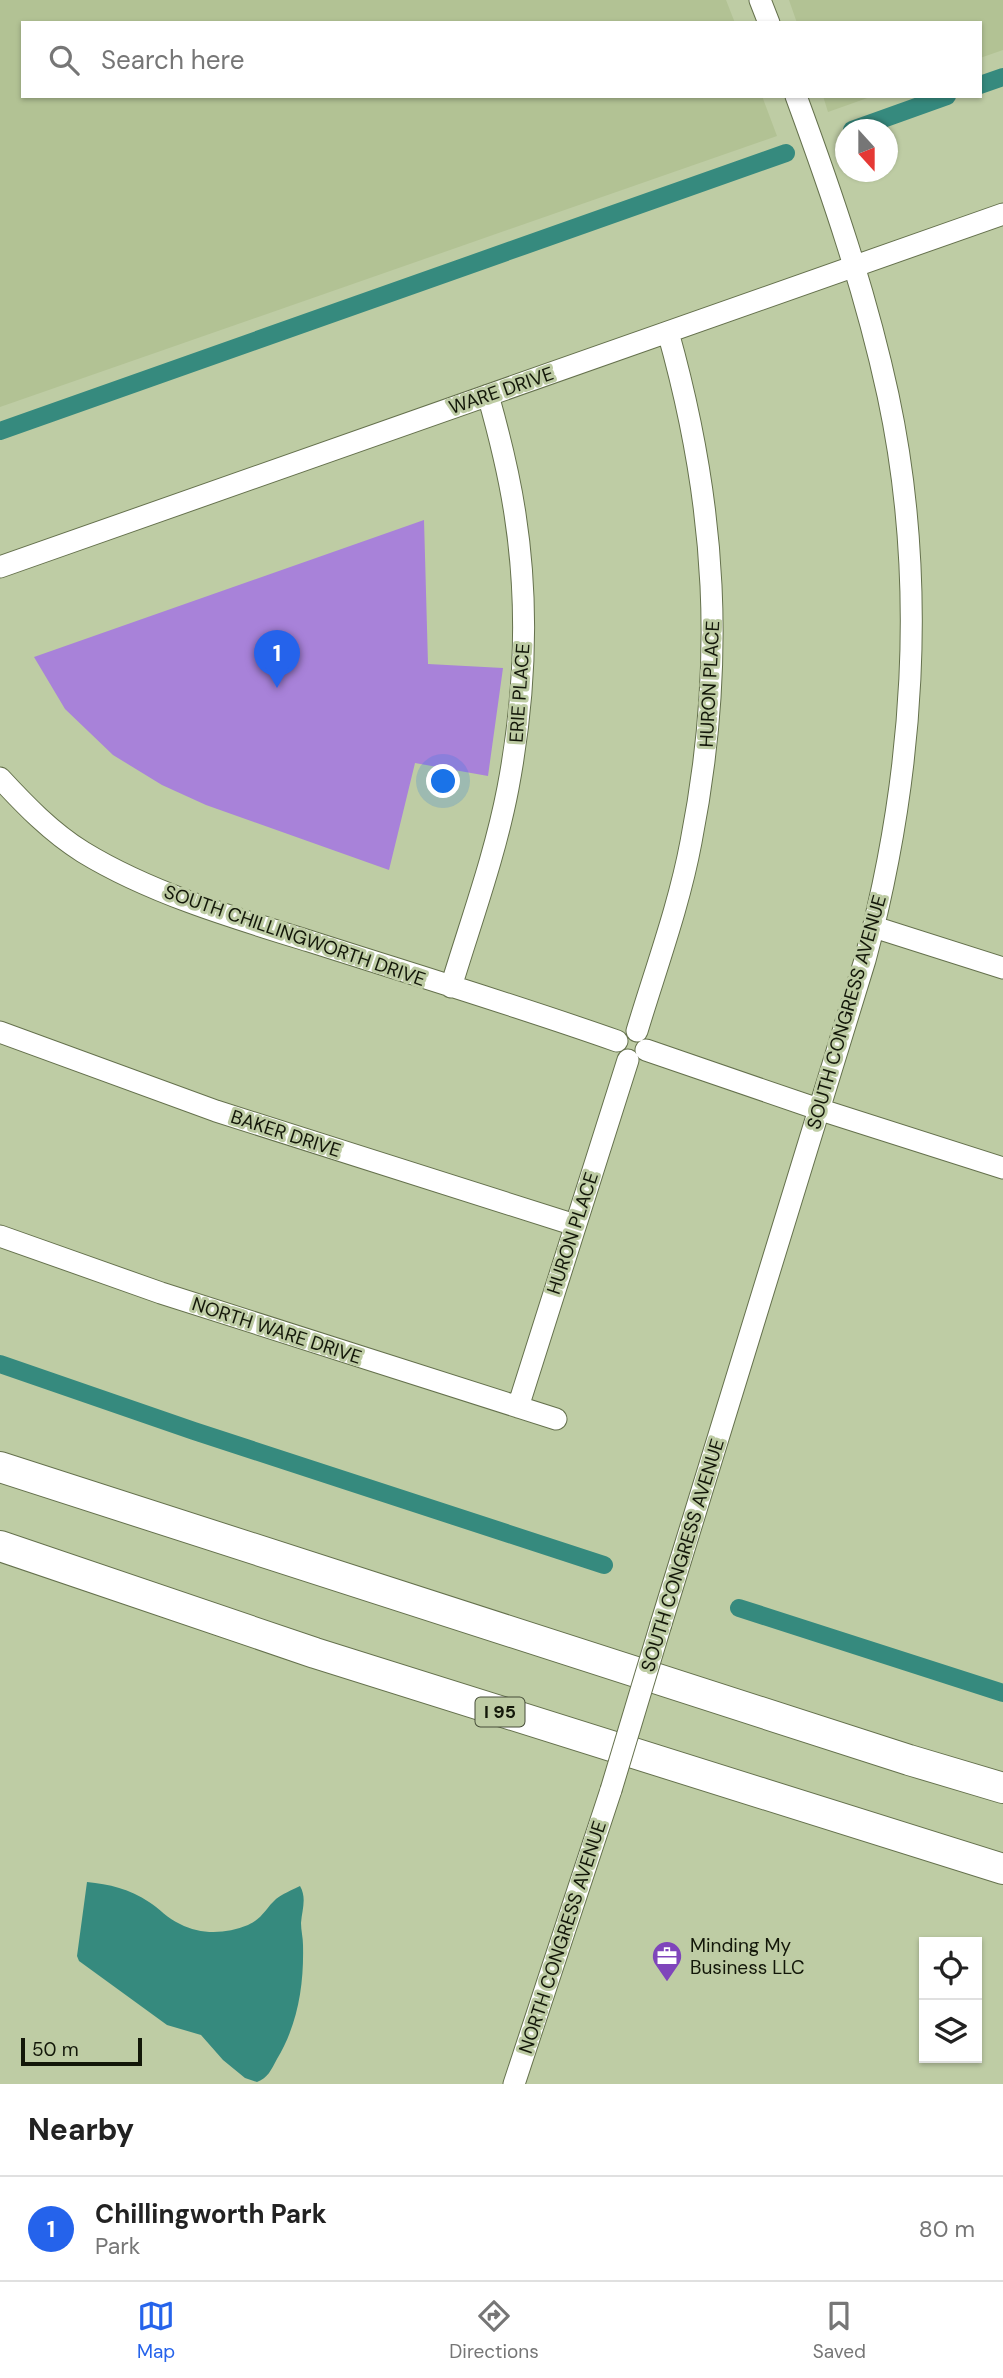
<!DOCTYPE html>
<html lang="en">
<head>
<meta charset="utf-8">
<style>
	:root { --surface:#fff; --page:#f2f2f2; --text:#222; --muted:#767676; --line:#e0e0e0; --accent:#2563eb }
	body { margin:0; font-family:"DM Sans",sans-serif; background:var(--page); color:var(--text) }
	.controls { position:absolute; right:21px; bottom:21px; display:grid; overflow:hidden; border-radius:0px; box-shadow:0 2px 5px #0004 }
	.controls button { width:63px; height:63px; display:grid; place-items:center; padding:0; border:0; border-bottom:2px solid var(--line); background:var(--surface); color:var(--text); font:35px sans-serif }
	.compass { position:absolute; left:835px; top:119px; width:63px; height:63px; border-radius:50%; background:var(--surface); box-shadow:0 2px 5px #0004; rotate:159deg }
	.scale { position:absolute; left:21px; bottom:18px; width:121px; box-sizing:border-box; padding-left:7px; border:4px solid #131709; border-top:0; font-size:19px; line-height:24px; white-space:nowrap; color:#131709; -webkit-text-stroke:5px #becca4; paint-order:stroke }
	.you { position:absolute; left:444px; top:782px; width:24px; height:24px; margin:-18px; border:5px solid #fff; border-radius:50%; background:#1a73e8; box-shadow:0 0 0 10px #1a73e833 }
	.badge { display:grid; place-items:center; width:46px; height:46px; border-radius:50%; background:var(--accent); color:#fff; font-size:23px; font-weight:700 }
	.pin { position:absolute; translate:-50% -58px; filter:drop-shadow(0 2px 4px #0008) }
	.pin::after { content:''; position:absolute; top:37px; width:24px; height:21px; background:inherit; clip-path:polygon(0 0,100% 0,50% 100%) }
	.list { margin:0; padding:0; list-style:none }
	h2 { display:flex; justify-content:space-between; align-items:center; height:91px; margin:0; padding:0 28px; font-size:30px }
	h2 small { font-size:23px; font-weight:400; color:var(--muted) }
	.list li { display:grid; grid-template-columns:46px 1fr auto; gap:21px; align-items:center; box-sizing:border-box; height:105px; padding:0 28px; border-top:2px solid var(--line) }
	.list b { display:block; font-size:26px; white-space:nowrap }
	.list p { margin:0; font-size:23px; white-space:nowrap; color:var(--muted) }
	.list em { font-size:23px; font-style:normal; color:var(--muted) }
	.icon { flex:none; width:38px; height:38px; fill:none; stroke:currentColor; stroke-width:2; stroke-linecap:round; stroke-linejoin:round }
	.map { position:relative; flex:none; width:1003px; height:2084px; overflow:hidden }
	.search { position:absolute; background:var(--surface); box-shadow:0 2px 5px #0004; left:21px; right:21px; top:21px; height:77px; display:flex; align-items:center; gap:18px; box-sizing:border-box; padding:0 24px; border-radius:0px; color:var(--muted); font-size:26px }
	.sheet { height:196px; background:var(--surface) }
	nav { display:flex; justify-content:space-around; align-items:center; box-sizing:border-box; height:98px; border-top:2px solid var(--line); background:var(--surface); font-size:19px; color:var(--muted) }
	nav a { display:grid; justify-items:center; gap:4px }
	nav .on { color:var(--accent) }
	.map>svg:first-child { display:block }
	.built { fill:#b2c294 }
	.green { fill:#a882d9 }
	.water { fill:#368a7e }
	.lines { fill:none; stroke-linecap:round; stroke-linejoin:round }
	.canal { stroke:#368a7e; stroke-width:18 }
	.minor-casing { stroke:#65714d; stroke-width:23 }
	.highway-casing { stroke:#65714d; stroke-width:32 }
	.minor { stroke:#fff; stroke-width:21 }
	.highway { stroke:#fff; stroke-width:30 }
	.minor-bridge-casing { stroke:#65714d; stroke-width:23; stroke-linecap:butt }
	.minor-bridge { stroke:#fff; stroke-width:21 }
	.labels { text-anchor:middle; stroke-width:6; stroke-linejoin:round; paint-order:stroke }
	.shield { fill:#becca4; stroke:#464d38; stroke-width:2 }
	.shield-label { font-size:18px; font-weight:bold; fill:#131709 }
	.street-label { font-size:19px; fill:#131709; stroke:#becca4 }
	.poi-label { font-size:19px; fill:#131709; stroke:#becca4; text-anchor:start }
</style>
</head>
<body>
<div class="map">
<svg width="1003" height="2084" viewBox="0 0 1003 2084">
	<rect width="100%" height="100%" fill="#becca4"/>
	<path class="built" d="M0,0H726L735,23H23V96H762L777,136L0,407Z
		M789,0H1003V50L980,58V23H797Z
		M823,96H873L828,112Z"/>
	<path class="green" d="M424,520L428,664L503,668L488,776L415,763L389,870L206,805L162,785L113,755L65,709L34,657Z"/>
	<path class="water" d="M87,1882C109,1884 130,1889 149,1902C159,1908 168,1919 180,1924C201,1935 226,1934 248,1925C262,1919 266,1908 276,1899C282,1894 292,1890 300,1886C307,1898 302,1910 301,1923C301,1930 303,1938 303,1945C304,1985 298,2024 277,2059C271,2070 268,2078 257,2082L245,2078L223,2060L201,2035L167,2025L79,1961L77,1956Z"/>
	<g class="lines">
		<path class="canal" d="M980,85L1003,77
			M852,130L947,96
			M0,431L786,153
			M0,1364L194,1431L604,1565
			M739,1608L1003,1693"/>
		<g class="minor-casing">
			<path id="minor" d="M760,0L769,23
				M0,567L1003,214
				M0,778C25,805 51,832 83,852C150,893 234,918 309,941C412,974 515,1005 617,1041
				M874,927L1003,968
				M451,987C471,921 495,856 508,788C525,698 529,604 515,514C509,474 499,434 488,395
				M637,1031C656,968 679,906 691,842C726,664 717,506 668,332
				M0,1032L216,1111L575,1225
				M646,1050L818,1109L1003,1168
				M0,1236L161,1293L556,1419
				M518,1407L628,1060
				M661,1624L865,960C914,777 928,582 888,395C866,293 832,194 796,96
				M514,2084L611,1790"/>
		</g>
		<g class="highway-casing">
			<path id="highway" d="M0,1467L909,1760L1003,1788
				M0,1546L315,1653L1003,1869"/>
		</g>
		<use href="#minor" class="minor"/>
		<use href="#highway" class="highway"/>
		<g class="minor-bridge-casing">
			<path id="minor-bridge" d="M611,1790L661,1624"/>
		</g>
		<use href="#minor-bridge" class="minor-bridge"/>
	</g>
	<defs>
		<g id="office-pin" transform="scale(1.575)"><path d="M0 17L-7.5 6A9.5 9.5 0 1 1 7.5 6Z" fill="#7f45bb" stroke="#becca4"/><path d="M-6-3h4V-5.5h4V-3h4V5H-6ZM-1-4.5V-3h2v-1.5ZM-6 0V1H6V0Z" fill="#fff"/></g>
	</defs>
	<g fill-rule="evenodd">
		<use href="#office-pin" x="667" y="1956"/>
	</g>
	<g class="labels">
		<rect class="shield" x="475.5" y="1697.5" width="49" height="29" rx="5"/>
		<g class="shield-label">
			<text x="500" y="1718">I 95</text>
		</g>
		<g class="street-label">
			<text transform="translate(501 390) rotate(-19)" y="7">WARE DRIVE</text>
			<text transform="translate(709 684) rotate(-87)" y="7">HURON PLACE</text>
			<text transform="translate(519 693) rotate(-86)" y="7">ERIE PLACE</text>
			<text transform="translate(295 935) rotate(19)" y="7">SOUTH CHILLINGWORTH DRIVE</text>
			<text transform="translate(846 1012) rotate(-74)" y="7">SOUTH CONGRESS AVENUE</text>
			<text transform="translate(286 1133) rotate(18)" y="7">BAKER DRIVE</text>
			<text transform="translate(572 1233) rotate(-72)" y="7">HURON PLACE</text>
			<text transform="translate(277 1330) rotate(18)" y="7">NORTH WARE DRIVE</text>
			<text transform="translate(682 1555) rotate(-73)" y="7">SOUTH CONGRESS AVENUE</text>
			<text transform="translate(562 1937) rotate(-72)" y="7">NORTH CONGRESS AVENUE</text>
		</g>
		<g class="poi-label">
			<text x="690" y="1952">Minding My<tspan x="690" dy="22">Business LLC</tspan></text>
		</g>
	</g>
</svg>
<div class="controls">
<button><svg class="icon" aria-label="locate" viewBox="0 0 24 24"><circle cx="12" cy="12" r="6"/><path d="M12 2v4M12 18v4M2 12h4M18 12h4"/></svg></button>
<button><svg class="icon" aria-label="layers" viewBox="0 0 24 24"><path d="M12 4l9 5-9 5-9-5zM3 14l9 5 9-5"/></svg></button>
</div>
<svg class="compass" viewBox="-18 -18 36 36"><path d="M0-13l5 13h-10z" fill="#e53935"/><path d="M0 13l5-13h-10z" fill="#767676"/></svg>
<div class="scale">50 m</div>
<div class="you"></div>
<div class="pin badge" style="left:277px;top:688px">1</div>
<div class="search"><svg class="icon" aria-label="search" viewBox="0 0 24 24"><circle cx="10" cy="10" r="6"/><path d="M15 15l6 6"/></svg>Search here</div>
</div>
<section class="sheet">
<h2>Nearby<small></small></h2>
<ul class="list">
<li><span class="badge">1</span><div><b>Chillingworth Park</b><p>Park</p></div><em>80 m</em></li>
</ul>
</section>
<nav>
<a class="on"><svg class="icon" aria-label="map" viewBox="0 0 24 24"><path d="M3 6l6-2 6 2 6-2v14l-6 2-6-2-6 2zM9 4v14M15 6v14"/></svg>Map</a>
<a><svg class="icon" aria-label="directions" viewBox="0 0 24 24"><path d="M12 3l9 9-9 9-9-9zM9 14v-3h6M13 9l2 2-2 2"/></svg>Directions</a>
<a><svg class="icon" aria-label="saved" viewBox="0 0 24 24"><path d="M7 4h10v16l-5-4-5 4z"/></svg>Saved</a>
</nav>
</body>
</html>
